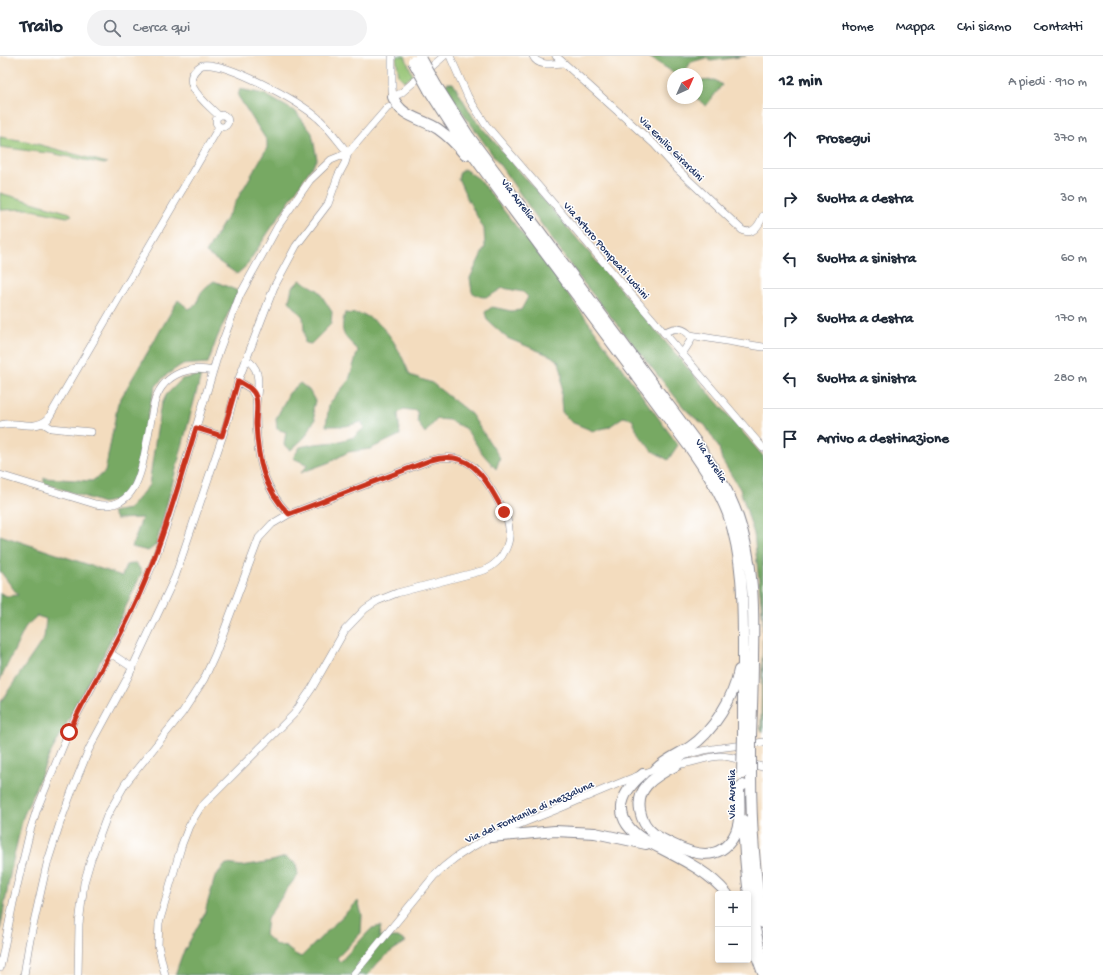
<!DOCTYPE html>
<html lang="it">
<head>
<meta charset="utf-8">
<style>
	:root { --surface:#fff; --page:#f2f2f3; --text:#1f2937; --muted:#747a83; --line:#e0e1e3 }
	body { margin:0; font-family:"Gochi Hand",sans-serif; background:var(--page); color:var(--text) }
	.controls { position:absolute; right:12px; bottom:12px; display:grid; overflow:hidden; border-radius:4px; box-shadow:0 2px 6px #0003 }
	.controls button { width:36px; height:36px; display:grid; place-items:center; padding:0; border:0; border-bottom:1px solid var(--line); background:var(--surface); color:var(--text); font:20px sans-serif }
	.compass { position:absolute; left:667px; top:12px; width:36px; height:36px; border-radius:50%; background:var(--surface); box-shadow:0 2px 6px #0003; rotate:45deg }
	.stop { position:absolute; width:12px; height:12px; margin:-9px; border:3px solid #c8321e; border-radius:50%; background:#fff }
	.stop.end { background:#c8321e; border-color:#fff; box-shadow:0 1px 4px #0008 }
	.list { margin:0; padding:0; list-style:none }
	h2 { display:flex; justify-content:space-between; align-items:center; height:52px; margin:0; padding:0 16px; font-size:17px }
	h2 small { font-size:13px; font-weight:400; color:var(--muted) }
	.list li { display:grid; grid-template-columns:26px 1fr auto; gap:12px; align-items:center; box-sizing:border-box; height:60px; padding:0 16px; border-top:1px solid var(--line) }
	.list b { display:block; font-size:15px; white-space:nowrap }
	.list em { font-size:13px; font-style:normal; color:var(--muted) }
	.icon { flex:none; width:22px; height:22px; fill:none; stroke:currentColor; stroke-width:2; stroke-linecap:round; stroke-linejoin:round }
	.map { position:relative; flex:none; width:763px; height:919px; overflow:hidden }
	header { display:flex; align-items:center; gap:24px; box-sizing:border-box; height:56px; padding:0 20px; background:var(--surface); border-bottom:1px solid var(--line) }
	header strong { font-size:19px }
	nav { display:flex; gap:22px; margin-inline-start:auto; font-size:14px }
	.search { width:280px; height:36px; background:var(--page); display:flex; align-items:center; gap:10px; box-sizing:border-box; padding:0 14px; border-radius:22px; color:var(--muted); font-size:15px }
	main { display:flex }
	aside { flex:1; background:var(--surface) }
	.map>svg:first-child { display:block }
	.green { fill:#94c372; stroke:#587968 }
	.forest { fill:#77a964; stroke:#496c61 }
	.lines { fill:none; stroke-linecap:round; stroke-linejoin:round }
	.minor-casing { stroke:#87868e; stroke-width:8 }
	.highway-casing { stroke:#87868e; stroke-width:12 }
	.minor { stroke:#fff; stroke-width:7 }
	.highway { stroke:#fff; stroke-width:10 }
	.highway-bridge-casing { stroke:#87868e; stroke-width:12; stroke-linecap:butt }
	.highway-bridge { stroke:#fff; stroke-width:10 }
	.route { stroke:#c8321e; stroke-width:5 }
	.labels { text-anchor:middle; stroke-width:3; stroke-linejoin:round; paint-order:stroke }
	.street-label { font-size:11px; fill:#1b2f5e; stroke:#fff }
</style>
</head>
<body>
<header>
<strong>Trailo</strong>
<div class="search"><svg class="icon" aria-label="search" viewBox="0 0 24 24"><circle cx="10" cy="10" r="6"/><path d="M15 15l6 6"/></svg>Cerca qui</div>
<nav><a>Home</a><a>Mappa</a><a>Chi siamo</a><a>Contatti</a></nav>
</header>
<main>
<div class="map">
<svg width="763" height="919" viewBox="0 0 763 919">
	<rect width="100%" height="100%" fill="#fff"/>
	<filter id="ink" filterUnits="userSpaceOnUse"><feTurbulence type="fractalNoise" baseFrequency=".025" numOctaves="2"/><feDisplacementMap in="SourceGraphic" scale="8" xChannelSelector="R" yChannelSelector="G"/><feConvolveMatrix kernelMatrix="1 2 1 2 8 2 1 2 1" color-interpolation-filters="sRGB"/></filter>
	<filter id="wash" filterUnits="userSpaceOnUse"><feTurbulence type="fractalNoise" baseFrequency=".012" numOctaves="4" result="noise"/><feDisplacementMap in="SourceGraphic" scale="16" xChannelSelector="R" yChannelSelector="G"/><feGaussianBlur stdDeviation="0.9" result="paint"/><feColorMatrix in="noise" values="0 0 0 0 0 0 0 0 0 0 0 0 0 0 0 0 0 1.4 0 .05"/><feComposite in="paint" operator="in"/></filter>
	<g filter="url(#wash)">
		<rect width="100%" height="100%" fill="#f3dcbe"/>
		<path class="green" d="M396,0H405L413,20L404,25L399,20Z
			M0,81L26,85L107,107L104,108L50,97L38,96L0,91Z
			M0,137L70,157L72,159L67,161L28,153L0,154Z"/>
		<path class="forest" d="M647,0H746L711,5L706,2L691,6L685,16L687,18H676Z
			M715,24L722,29L706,50L696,42L697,25Z
			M447,27H453L473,61L763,400V676L761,674L763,564L754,478L740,433L722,404L719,392L705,369L696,363L685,353L578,220L449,37L445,30Z
			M240,33L264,38L296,56L312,77L317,103L246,210L237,218L206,197L267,92V85L238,40Z
			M464,113L479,123L552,216L678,389L668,404L651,394L638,377L632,363L623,361L609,371L593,375L571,366L562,356L561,344L562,317L559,306L551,300L507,282L487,264L485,256L492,251L511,255L521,254L528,241L523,236L503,232C490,239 486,246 472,236L470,222L485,191L484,173L467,142L458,122L460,116Z
			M300,224L318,234L332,256L331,268L311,288L305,287L303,261L289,245L292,232Z
			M214,225L238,235L217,282L208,307L181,309L165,320L156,330L151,345L137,418L127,437L116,444L103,447L44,427V422L92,425L105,416L118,347L178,244L189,253L197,248C199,236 204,232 214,225Z
			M345,257C351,258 359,257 364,259C389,269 400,296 410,319L432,327L471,358L500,402L496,413L482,397L466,373L449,364L437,363L425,377L418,367L417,355L403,353L398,358L400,379L370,393L348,396L330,406L300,417L308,409L293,402L300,391L314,388L336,386L354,381L364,372L362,366L346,370H326L329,348L349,324L358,294C344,280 339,278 345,257Z
			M201,319L156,489L148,495L132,491L142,462L116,463L112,456L129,453L149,429L160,353L166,339L182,323Z
			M300,327L309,334L315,345L313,353L315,363L305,381L291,394L284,389L286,376L277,373L276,363L289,337Z
			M0,479L122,520L126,509L136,507L142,516L102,602L49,700L23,761L11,813L0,875V647L44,582L46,563L37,560L26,570L0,624V537L7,540L18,539L0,515Z
			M286,801L296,808L298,819L287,833L267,863L265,879L276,889L286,891L295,898L301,901L358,845L362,859L361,877L337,902L340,906L372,872L381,870L379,881H398L406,886C389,896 380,903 368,919H175L182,899L204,859L215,821L226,808L242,810L272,805Z"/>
	</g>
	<g filter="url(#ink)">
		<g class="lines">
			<g class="minor-casing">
				<path id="minor" d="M392,0V32L393,41L401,37L444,0
					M450,0L468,41L486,69L763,392
					M533,0C538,11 553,8 563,7
					M556,0L654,88L677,113L742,174C753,180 759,169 763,160
					M216 65a6 6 0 1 1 12 0a6 6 0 1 1-12 0Z
					M664,277C673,271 681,271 689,278L691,284L682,298
					M690,279L763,291
					M246,303C251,307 256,311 257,318C260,329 256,341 256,352C256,392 259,428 289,458
					M238,325L251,333L256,342
					M43,367L51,372L91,376
					M0,369C18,364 33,376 48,363L219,71
					M196,372L222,380
					M0,419L95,448C134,456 141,418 146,390C149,376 151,362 154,348C161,320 186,309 213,315
					M110,597L133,612
					M672,706C697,690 735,692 763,686
					M673,709C689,709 704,701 720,700C736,700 748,708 763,711
					M0,912L13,847L30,775L37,753L72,668L128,564L155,503L167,468L219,295L240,239L278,170L310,124L331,104L348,97L388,51
					M24,919L29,888L47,808L60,767L73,732L89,693L128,621L175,521L227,367L238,325L274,231L296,190L328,148L338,120L345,107L348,97C338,85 329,72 318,62C298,45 227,5 202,9C175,25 206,47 219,60
					M78,919L79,868L84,827L91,803L107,760L125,728L182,657L204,623L215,599L259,482L272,468L289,458L431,404C466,394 480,414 496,441C499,448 504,455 507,463C514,484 504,505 485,514L397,537L377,545L365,553L345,574L312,632L294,658L200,752L189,770L182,788L159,867L158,889L165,919
					M353,919L434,820C469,784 520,769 565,750C596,737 627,723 659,712"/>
			</g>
			<g class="highway-casing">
				<path id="highway" d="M436,29L468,79L697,387C713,411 729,434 738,461C754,506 754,553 753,600C753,626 752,653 751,679
					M429,34L454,73L502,139L690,392C705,413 719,434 728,458C743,501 743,546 743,591C743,620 743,650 743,679
					M393,41C401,62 422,62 438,73C448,80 457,89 465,99
					M677,709C667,714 655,720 647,729C634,744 639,766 654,778C659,782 666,785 672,788C694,799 719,806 734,780C742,766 739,747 739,732L743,729
					M656,713C666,703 679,698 690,691C713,676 734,641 739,614
					M751,716C751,767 754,817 763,867
					M643,718C618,739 612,763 643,783C672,799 706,812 727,838
					M743,764C745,811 749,859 763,904
					M491,781L555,775L595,777L646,788
					M748,876L763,917"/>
			</g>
			<use href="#minor" class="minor"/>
			<use href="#highway" class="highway"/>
			<g class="highway-bridge-casing">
				<path id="highway-bridge" d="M420,0L436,29
					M413,5L429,34
					M751,716V679
					M742,718L743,679"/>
			</g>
			<use href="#highway-bridge" class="highway-bridge"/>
		</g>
	</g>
	<g class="lines" filter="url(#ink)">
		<path class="route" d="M69,676C86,637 110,601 128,563C158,502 176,437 196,372L222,380L238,325C245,329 253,332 256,341C258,349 256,360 256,368C258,404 263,432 289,458L431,404C473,392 486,425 504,456"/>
	</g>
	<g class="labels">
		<g class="street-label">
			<text transform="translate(672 92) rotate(45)" y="4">Via Emilio Girardini</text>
			<text transform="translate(519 143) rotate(53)" y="4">Via Aurelia</text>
			<text transform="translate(607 194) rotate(49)" y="4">Via Arturo Pompeati Luchini</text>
			<text transform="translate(712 404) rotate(57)" y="4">Via Aurelia</text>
			<text transform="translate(731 738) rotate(-90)" y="4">Via Aurelia</text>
			<text transform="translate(529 755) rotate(-24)" y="4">Via del Fontanile di Mezzaluna</text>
		</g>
	</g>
</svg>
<div class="controls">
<button>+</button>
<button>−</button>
</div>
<svg class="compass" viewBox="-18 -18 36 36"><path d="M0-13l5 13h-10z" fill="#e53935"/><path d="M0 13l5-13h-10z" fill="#747a83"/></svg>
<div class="stop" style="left:69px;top:676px"></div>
<div class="stop end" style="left:504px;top:456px"></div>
</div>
<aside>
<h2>12 min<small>A piedi · 910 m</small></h2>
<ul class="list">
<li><svg class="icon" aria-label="ahead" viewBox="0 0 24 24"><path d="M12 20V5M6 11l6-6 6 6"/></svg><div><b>Prosegui</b></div><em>370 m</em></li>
<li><svg class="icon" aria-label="right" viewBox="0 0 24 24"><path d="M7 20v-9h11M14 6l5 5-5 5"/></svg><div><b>Svolta a destra</b></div><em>30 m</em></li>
<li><svg class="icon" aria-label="left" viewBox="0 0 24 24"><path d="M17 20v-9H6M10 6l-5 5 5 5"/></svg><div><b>Svolta a sinistra</b></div><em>60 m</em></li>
<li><svg class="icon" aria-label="right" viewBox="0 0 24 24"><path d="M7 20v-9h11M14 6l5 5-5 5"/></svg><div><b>Svolta a destra</b></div><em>170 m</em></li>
<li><svg class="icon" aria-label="left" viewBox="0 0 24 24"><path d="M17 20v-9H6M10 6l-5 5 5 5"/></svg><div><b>Svolta a sinistra</b></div><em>280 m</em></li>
<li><svg class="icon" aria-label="arrive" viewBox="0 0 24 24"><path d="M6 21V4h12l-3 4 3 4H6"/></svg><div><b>Arrivo a destinazione</b></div></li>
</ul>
</aside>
</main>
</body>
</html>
